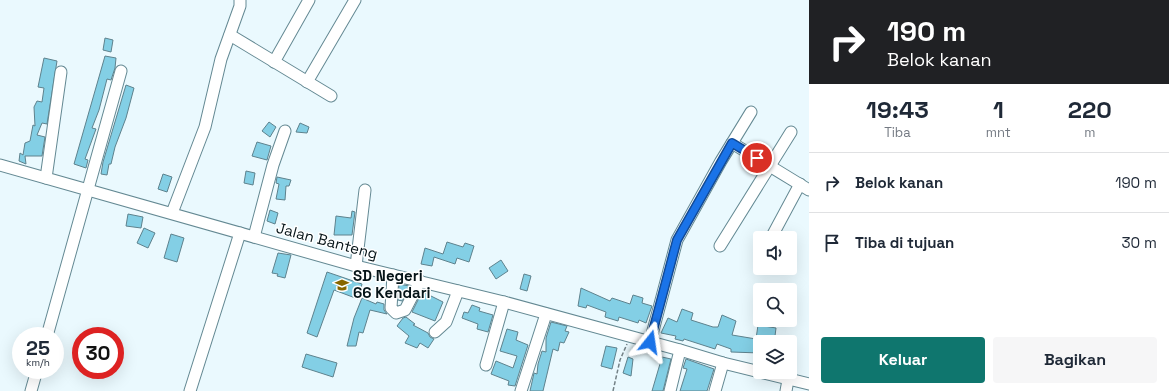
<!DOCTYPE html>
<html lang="id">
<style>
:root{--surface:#fff;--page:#f6f6f7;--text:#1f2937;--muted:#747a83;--line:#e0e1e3;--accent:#0f766e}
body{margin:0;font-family:"Space Grotesk",sans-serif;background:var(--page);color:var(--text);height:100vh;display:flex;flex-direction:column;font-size:15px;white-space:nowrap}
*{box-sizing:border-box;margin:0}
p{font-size:13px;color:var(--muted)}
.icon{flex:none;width:22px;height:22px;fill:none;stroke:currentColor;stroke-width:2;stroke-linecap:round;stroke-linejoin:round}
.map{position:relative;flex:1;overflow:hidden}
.drawer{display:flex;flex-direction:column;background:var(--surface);width:360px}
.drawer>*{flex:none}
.hud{background:#202124;color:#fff;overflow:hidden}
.controls{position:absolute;left:753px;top:231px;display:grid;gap:8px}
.controls a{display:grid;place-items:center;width:44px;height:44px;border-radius:4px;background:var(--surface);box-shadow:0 4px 16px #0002;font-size:20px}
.speed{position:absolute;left:12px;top:327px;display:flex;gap:8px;font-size:20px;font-weight:700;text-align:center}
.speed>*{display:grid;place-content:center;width:52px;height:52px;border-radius:50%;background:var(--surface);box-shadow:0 4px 16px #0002;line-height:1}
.speed small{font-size:10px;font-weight:400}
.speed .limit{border:6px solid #d22;background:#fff;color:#111}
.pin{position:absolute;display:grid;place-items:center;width:34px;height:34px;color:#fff;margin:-17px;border:2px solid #fff;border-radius:50%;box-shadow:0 1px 4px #0007}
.me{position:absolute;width:44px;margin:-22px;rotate:15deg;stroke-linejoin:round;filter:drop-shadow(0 0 3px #0008)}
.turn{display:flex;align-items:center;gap:14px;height:84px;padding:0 12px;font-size:18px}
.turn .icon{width:52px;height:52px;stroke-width:2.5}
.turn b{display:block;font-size:28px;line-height:34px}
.eta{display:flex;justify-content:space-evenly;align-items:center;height:68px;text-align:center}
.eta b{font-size:24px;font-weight:800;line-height:28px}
.primary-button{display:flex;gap:8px;margin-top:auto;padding:8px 12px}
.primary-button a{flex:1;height:46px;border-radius:4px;background:var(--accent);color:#fff;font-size:16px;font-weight:800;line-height:46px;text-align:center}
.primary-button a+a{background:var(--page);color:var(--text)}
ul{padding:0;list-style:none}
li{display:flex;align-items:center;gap:12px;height:60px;padding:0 12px;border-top:1px solid var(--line)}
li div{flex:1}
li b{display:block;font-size:15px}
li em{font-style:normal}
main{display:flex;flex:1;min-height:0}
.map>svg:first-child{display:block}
.building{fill:#83cfe5;stroke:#5e828d}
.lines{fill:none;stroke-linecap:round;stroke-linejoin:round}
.minor-casing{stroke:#648993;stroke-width:13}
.path{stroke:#738186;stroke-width:1.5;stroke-dasharray:4 2;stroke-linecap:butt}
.minor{stroke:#fff;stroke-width:11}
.route-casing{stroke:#114b97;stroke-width:10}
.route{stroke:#1a73e8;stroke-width:7}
.labels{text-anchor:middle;stroke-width:3;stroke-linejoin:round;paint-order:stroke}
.street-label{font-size:15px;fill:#061418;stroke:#fff}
.poi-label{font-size:15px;font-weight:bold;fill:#061418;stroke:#fff;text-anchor:start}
</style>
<main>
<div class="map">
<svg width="809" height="391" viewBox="0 0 809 391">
<rect width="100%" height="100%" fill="#eaf9fe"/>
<!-- building -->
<g class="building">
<path d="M105,38L113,40L111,52L103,50Z"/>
<path d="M105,56L116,58L115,68L111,80L107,79L99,110L92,128L96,129L85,159L88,160L86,168L74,164Z"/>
<path d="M44,58L57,61L47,124L42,123L37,135L45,137L42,156H25L26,164L19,161L20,153L23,155L25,143L30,141L33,125L35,126L34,107L37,101L42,102L44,88L38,87Z"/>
<path d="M126,85L134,88L126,118L115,147L111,164H109L107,175L101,174L103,162Z"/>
<path d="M269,122L276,127L270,137L262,131Z"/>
<path d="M300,123L309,127L307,133L296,132Z"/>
<path d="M257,142L271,146L267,160L252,156Z"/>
<path d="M246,171L255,173L253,185L244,183Z"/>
<path d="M163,174L172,177L167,192L158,189Z"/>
<path d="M277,177L291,180L289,186H286L285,200L276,199L279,184L276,183Z"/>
<path d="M270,210L278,213L275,224L267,221Z"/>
<path d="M352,211L355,212L352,235H334L336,216L351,218Z"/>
<path d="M128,214L143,217L141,228L126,226Z"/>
<path d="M144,228L155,233L148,248L137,243Z"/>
<path d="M171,234L184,238L177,262L164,258Z"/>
<path d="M447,242L463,247L465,243L474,246L469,262L457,258L455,264L434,257L432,266L421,264L425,248L443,254Z"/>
<path d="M278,253L291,255L285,278L277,276L278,274L272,273Z"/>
<path d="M501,260L508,271L496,279L489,268Z"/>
<path d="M327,272L362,284L358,299L334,290L317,337L307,333Z"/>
<path d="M524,274L531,276L527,291L520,289Z"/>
<path d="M399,284L409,286L402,301L398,300Z"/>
<path d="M581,288L610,301L612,298L630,304L633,295L643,298L642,303L652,306L646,323L639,320L638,323L619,317L618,321L605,317L606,312L587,305L586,308L578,306Z"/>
<path d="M423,290H427L425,293L443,302L435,321L412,312Z"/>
<path d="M362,298L376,304L377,302L384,304V310L387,314L370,310L363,333L359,332L356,346H347L354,318Z"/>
<path d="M472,305L480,308L479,311L493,315L488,332L477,329L478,324L462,318L464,312L468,313Z"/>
<path d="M682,309L693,313L691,320L713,327H718L722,315L736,321L732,335L756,339L758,325L776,328L775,336H770L769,342H760V353L731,352V349L717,344L715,349L684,339L683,341L675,339L676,336L661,333L668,318L677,322Z"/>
<path d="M406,317L415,324L413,325L428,333L430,337L434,339L428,348L420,343L417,348L405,343L409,336L397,326L403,318Z"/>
<path d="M551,322L567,326L565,331L569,332L564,343L560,342L558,351L553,349L543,391H530L534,373L537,374L538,364L542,351L546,352V338Z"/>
<path d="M507,329L518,332L516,340L528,345L515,386L508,385L509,381L491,374L496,361L513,368L517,356L500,351Z"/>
<path d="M606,346L617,348L612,369L601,366Z"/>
<path d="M306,354L337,363L333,377L302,367Z"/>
<path d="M628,357L633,359L631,376L623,373Z"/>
<path d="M662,357L671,359L663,391H652Z"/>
<path d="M686,359L714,369L707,391H680L687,369L683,368Z"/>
</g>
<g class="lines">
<defs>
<g id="minor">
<path d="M230,35L331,96"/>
<path d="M274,62L309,0"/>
<path d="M307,82L355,0"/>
<path d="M732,143L809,190"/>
<path d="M0,165L356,266L504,302L680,350L723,363L809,384"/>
<path d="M46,178L61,72"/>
<path d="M172,213L205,127L221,59L240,6V0"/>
<path d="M254,237L273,165L285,131"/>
<path d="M771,238L800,184"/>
<path d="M720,246L791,132"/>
<path d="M356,266L365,190"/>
<path d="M393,275L391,308L396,313L405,310L420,281"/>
<path d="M435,332L446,322L458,291"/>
<path d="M47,336L121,71"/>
<path d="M650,342L677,240L721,161L751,112"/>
<path d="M486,365L504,302"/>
<path d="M31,391L37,370"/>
<path d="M190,391L240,233"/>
<path d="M521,391L546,314"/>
<path d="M670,391L680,350"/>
<path d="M715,391L723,363"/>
<path d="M786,391L788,380"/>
</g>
</defs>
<!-- minor casing -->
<use href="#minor" class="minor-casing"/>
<!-- path -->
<path class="path" d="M613,391L620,360L627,344"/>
<!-- minor -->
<use href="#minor" class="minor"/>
</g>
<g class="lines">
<defs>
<path id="route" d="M650,342L677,240L732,143L757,158"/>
</defs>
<!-- route casing -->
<use href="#route" class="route-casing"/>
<!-- route -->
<use href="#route" class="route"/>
</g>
<!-- icons -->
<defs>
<symbol id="school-bare" viewBox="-9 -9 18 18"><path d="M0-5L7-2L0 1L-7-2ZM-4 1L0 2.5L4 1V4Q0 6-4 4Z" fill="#866600" stroke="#fff" stroke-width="2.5" paint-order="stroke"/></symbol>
</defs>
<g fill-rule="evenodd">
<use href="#school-bare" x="332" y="275" width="20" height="20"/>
</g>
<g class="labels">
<!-- street labels -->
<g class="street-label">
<text transform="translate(327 241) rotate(15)" y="5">Jalan Banteng</text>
</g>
<!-- poi labels -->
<g class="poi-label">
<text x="353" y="281">SD Negeri<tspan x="353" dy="17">66 Kendari</tspan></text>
</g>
</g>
</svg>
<div class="controls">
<a><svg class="icon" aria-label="sound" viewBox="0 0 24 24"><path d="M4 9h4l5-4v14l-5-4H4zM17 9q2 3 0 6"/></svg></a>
<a><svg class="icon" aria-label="search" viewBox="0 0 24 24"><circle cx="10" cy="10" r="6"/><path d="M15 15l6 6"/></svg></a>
<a><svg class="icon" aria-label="layers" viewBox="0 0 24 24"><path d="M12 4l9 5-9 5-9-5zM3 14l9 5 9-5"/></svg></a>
</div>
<div class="speed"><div>25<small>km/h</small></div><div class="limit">30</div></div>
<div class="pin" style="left:757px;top:158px;background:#d93025"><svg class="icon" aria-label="arrive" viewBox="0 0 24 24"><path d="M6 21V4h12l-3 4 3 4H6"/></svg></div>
<svg class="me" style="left:650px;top:342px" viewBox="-20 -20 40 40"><path d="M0-17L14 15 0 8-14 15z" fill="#1a73e8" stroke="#fff" stroke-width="4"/></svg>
</div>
<section class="drawer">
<div class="hud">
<div class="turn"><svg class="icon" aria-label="right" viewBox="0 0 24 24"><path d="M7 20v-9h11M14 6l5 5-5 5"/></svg><div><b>190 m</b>Belok kanan</div></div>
</div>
<div class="eta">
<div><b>19:43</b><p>Tiba</p></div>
<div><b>1</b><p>mnt</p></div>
<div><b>220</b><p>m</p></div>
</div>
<ul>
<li><svg class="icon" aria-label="right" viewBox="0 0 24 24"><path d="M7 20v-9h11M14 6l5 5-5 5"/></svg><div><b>Belok kanan</b></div><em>190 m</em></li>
<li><svg class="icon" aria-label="arrive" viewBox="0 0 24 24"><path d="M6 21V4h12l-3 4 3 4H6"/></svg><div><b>Tiba di tujuan</b></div><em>30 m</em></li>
</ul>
<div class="primary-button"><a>Keluar</a><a>Bagikan</a></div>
</section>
</main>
